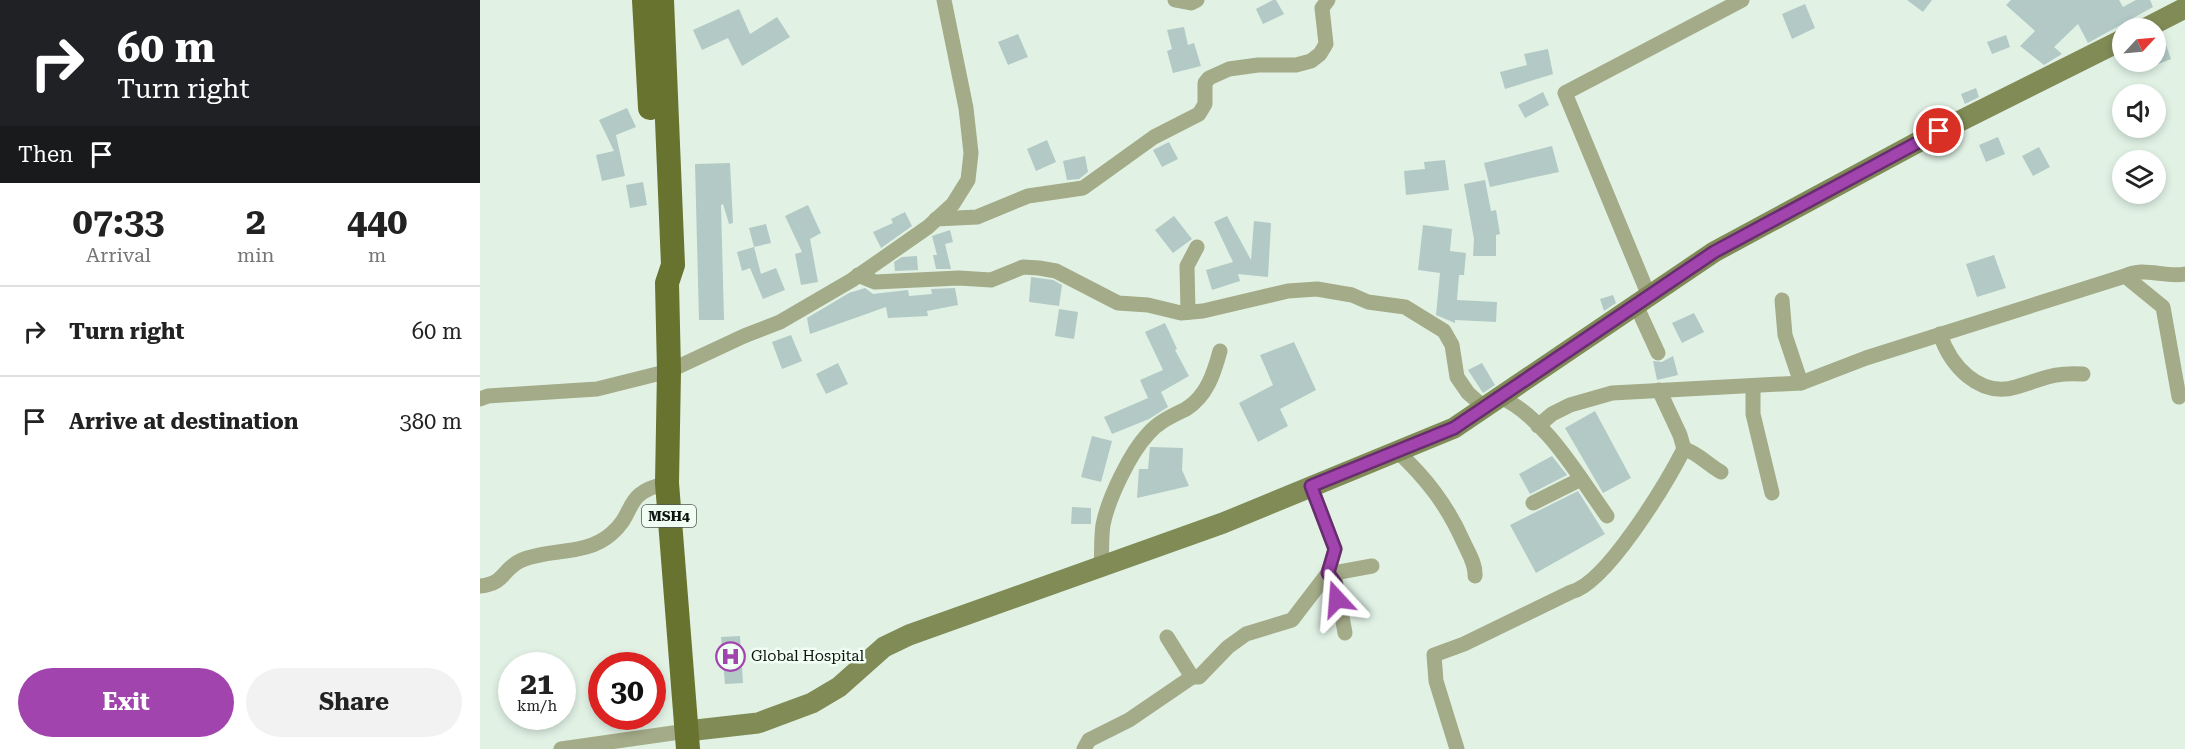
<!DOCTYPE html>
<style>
:root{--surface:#fff;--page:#f2f2f2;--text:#222;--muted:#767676;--line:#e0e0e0;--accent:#a144ad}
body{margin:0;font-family:"Roboto Serif",serif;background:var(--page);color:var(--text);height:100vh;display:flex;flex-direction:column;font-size:22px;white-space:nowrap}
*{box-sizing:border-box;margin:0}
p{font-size:20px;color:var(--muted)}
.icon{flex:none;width:33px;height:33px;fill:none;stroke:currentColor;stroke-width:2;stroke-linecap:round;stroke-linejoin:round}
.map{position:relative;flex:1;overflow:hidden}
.sheet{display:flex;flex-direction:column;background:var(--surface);width:480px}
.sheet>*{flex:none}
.top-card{background:#202124;color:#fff;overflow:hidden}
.needle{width:39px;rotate:64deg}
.controls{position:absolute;left:1632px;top:18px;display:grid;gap:12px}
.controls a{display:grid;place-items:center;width:54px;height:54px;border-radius:50%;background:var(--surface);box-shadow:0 3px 9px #0003;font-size:30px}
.speed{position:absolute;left:18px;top:652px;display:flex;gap:12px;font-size:30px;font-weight:700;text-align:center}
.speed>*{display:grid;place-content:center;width:78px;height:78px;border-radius:50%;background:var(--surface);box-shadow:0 3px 9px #0003;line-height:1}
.speed small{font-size:15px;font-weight:400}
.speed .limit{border:9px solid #d22;background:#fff;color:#111}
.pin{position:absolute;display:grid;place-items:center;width:51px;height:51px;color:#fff;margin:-26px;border:3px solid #fff;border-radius:50%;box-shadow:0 2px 6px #0007}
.me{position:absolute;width:66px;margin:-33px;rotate:341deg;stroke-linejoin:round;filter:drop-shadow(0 0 4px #0008)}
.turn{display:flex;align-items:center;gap:21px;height:126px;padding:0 18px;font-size:27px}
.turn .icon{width:78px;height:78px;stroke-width:2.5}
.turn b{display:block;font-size:42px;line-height:51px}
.then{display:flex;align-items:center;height:57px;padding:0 18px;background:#0003;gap:12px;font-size:22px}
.eta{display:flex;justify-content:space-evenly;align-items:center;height:102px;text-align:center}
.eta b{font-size:36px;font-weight:700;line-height:42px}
.cta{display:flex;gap:12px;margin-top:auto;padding:12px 18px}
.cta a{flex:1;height:69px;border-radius:36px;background:var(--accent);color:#fff;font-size:24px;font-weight:700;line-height:69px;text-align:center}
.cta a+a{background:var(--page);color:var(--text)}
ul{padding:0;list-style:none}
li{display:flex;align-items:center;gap:18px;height:90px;padding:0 18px;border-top:2px solid var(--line)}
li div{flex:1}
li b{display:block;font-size:22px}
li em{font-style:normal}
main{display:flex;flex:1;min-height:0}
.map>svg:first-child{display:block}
.building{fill:#b2c9c5}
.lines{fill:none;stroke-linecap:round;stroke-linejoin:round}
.street{stroke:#a4ab88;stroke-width:15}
.secondary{stroke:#818b56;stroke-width:21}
.primary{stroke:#68732f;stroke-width:24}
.route-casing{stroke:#692c70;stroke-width:15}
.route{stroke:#a144ad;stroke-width:10}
.labels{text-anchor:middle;stroke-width:5;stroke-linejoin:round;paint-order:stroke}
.shield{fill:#f1fef4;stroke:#515a53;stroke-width:1.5}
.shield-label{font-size:14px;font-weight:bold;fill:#0d130e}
.poi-label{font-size:15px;fill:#0d130e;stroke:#f1fef4;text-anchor:start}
</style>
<main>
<section class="sheet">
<div class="top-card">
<div class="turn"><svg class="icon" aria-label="right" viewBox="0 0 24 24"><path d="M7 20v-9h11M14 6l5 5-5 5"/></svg><div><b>60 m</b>Turn right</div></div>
<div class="then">Then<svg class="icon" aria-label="arrive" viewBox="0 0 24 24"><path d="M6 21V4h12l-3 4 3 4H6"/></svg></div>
</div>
<div class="eta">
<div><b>07:33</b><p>Arrival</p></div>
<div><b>2</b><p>min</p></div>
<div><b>440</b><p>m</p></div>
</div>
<ul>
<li><svg class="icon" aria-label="right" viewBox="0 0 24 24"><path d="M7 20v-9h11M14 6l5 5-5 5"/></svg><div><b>Turn right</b></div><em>60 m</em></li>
<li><svg class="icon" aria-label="arrive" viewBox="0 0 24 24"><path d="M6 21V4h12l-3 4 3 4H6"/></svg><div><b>Arrive at destination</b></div><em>380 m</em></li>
</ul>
<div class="cta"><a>Exit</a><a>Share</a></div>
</section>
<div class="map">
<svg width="1705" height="749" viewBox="0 0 1705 749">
<rect width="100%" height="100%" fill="#e1f2e5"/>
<!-- building -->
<g class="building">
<path d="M793,0H796L804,14L783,24L776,9Z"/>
<path d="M1427,0H1452L1443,12Z"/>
<path d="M1531,0H1639L1643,7L1656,0H1670L1673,7L1608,43L1598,24L1574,47L1582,54L1564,65L1540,46L1555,31L1526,5Z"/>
<path d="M1325,4L1335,28L1312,39L1302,14Z"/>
<path d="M259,9L270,34L297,17L310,37L262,66L248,38L222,50L213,30Z"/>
<path d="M704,27L708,45L714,43L721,66L693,73L687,51L692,49L687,30Z"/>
<path d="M538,34L548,57L528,65L518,42Z"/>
<path d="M1682,34L1691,59L1676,65V37Z"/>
<path d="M1526,35L1530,47L1512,54L1507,42Z"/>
<path d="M1068,49L1073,74L1025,89L1020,72L1047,65L1044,54Z"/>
<path d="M1496,88L1499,97L1485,104L1481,94Z"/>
<path d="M1063,92L1069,105L1045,118L1038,105Z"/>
<path d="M147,108L156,127L136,135L145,176L122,181L116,155L134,151L119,120Z"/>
<path d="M1518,137L1525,154L1506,162L1499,145Z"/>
<path d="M567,140L576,162L556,171L547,149Z"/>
<path d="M689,142L698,159L682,167L673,150Z"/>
<path d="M1072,146L1079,172L1010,187L1004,163Z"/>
<path d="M1559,147L1570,167L1553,176L1542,156Z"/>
<path d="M605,156L608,172L599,179L587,180L583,161Z"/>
<path d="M965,160L969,190L926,195L924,171L945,169L944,162Z"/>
<path d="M250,163L253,223L249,224L243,204L241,205L244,320H219L215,164Z"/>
<path d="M1005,180L1011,211L1016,210L1020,234L1016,235V256H993L994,239L984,184Z"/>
<path d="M163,182L167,205L150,208L146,185Z"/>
<path d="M328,205L341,233L330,239L338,282L321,285L315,254L322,252L305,216Z"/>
<path d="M425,212L432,226L401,248L393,232L413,223L411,219Z"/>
<path d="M694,216L712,239L693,253L675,230Z"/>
<path d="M747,216L771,260L774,221L791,223L788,277L758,274L760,281L732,290L726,270L753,262L734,222Z"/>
<path d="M286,224L291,243L274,247L269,228Z"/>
<path d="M943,225L972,229L970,251L986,253L984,275H979L977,300L1017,302L1016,322L975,320V323L956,315L960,273L938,270Z"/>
<path d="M470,230L473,242L465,244L471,269H456L453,255H457L452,236Z"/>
<path d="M274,247L281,274L296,268L305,290L283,299L270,268L262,271L257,252Z"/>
<path d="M1514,255L1526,288L1497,297L1486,264Z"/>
<path d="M437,256L438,270L415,271L414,262L422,257Z"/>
<path d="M551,277L573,280L582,285L579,306L549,302Z"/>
<path d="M385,288L393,294L428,290L429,296L452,294L451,289L475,288L478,305L447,311L448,316L408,318L406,307L330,334L327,318L369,293Z"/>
<path d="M1133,295L1136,303L1124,311L1120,299Z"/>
<path d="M579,309L598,312L594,339L575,336Z"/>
<path d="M1214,313L1224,332L1202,343L1192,323Z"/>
<path d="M685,323L697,349L695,350L709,376L681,392L688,407L669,419L632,434L624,417L668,398L660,380L683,370L665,332Z"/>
<path d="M311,335L322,361L302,369L292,342Z"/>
<path d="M814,342L836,390L800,409L808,426L778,442L759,403L793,385L780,355Z"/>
<path d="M1193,356L1198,375L1177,380L1173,361L1182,362Z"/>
<path d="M358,363L368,384L346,394L336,374Z"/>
<path d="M1002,363L1015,385L1003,393L988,370Z"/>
<path d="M1115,411L1151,478L1123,493L1085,428Z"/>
<path d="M612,436L632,441L621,482L601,477Z"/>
<path d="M670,447L703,448L702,470L709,486L657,498L659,469H668Z"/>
<path d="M1072,456L1087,475L1050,494L1039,474Z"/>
<path d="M1098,491L1125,534L1056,573L1030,525Z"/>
<path d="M592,507L611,508V524H591Z"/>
<path d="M260,636L263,683L245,684L241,637Z"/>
</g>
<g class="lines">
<!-- street -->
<g class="street">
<path d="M695,0L711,3L717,0"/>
<path d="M456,219L497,217L548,196L603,188L674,137L719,114L725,104V83L729,78L749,69L778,65H816L831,61L840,54L846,44L842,8L848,0"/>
<path d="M378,275L395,282L479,278L511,280L543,267L559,268L576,271L638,303L668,305L701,313L723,311L808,291L837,289L872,295L888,302L925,307L964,331L972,345L977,377L988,393L1005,408"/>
<path d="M1645,276C1663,266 1685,278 1705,274"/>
<path d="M1169,296L1085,93L1262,0"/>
<path d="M1302,300L1305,335L1321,383"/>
<path d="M1156,305L1178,353"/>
<path d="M708,312L707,266L717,247"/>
<path d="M1460,334C1470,365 1499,398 1536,387C1564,379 1572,372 1603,374"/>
<path d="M1273,387V414L1292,493"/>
<path d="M1020,397C1065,417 1099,477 1127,516"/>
<path d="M0,399L8,396L117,389L189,371L264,336L300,322L372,280L448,227L473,204L488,180L491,153L486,108L464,0"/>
<path d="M1058,426L1072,414L1090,405L1132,393L1321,383L1386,358L1645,276L1683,307L1699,397"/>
<path d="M1204,449C1217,452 1228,465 1241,472"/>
<path d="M917,451C946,478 967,505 983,541C988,552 996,564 995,576"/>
<path d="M1053,503L1101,479"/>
<path d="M621,566C622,553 621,538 623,525C628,499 650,453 668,434C678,422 692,416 706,409C727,396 734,373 740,351"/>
<path d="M849,569L854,573L892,566"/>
<path d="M848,573L856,583L865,633"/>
<path d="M0,586C27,583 21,569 42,560C70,548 106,556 131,534C158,511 141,494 187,483"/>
<path d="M687,637L712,677H719L748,647L766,634L812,620L848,573L855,549L831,486"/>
<path d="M81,749L207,731"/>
<path d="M604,749L609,740L649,720L712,677"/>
<path d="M977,749L956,681L954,655L984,644L1091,592C1126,584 1186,484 1204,449L1200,435L1179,390"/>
</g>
<!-- secondary -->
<g class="secondary">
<path d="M1666,28L1705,8"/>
<path d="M207,731L278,723L332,703L359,687L404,647L429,635L743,523L974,428L1234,252L1440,141L1642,40"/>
</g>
<!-- primary -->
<g class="primary">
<path d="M164,0L170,108"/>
<path d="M182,0L193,265L187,283L189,371L187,483L208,749"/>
</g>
</g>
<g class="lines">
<defs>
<path id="route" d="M857,599L855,583L848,573L855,549L831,486L974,428L1234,252L1459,131"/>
</defs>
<!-- route casing -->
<use href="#route" class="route-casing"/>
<!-- route -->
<use href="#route" class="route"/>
</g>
<!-- icons -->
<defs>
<symbol id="hospital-ring" viewBox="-11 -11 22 22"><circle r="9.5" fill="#f1fef4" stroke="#a144ad" stroke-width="1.5"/><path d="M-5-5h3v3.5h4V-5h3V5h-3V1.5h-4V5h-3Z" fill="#a144ad"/></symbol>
</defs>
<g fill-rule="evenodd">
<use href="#hospital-ring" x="234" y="640" width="33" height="33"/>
</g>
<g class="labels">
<!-- shield labels -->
<rect class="shield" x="162" y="505" width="54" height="22" rx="4.5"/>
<g class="shield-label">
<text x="189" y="521">MSH4</text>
</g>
<!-- poi labels -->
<g class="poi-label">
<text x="271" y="661">Global Hospital</text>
</g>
</g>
</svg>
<div class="controls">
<a><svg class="needle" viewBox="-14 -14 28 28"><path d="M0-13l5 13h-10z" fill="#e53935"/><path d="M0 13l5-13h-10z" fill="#767676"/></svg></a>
<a><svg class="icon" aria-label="sound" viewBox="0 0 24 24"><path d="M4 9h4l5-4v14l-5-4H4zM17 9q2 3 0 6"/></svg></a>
<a><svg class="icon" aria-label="layers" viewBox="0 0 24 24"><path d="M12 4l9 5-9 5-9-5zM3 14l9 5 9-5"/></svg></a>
</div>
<div class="speed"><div>21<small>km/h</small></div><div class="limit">30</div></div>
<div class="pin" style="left:1459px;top:131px;background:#d93025"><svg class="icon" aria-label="arrive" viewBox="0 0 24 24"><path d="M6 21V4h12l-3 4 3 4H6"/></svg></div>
<svg class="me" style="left:857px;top:599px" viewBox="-20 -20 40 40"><path d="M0-17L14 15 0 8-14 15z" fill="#a144ad" stroke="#fff" stroke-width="4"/></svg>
</div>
</main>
